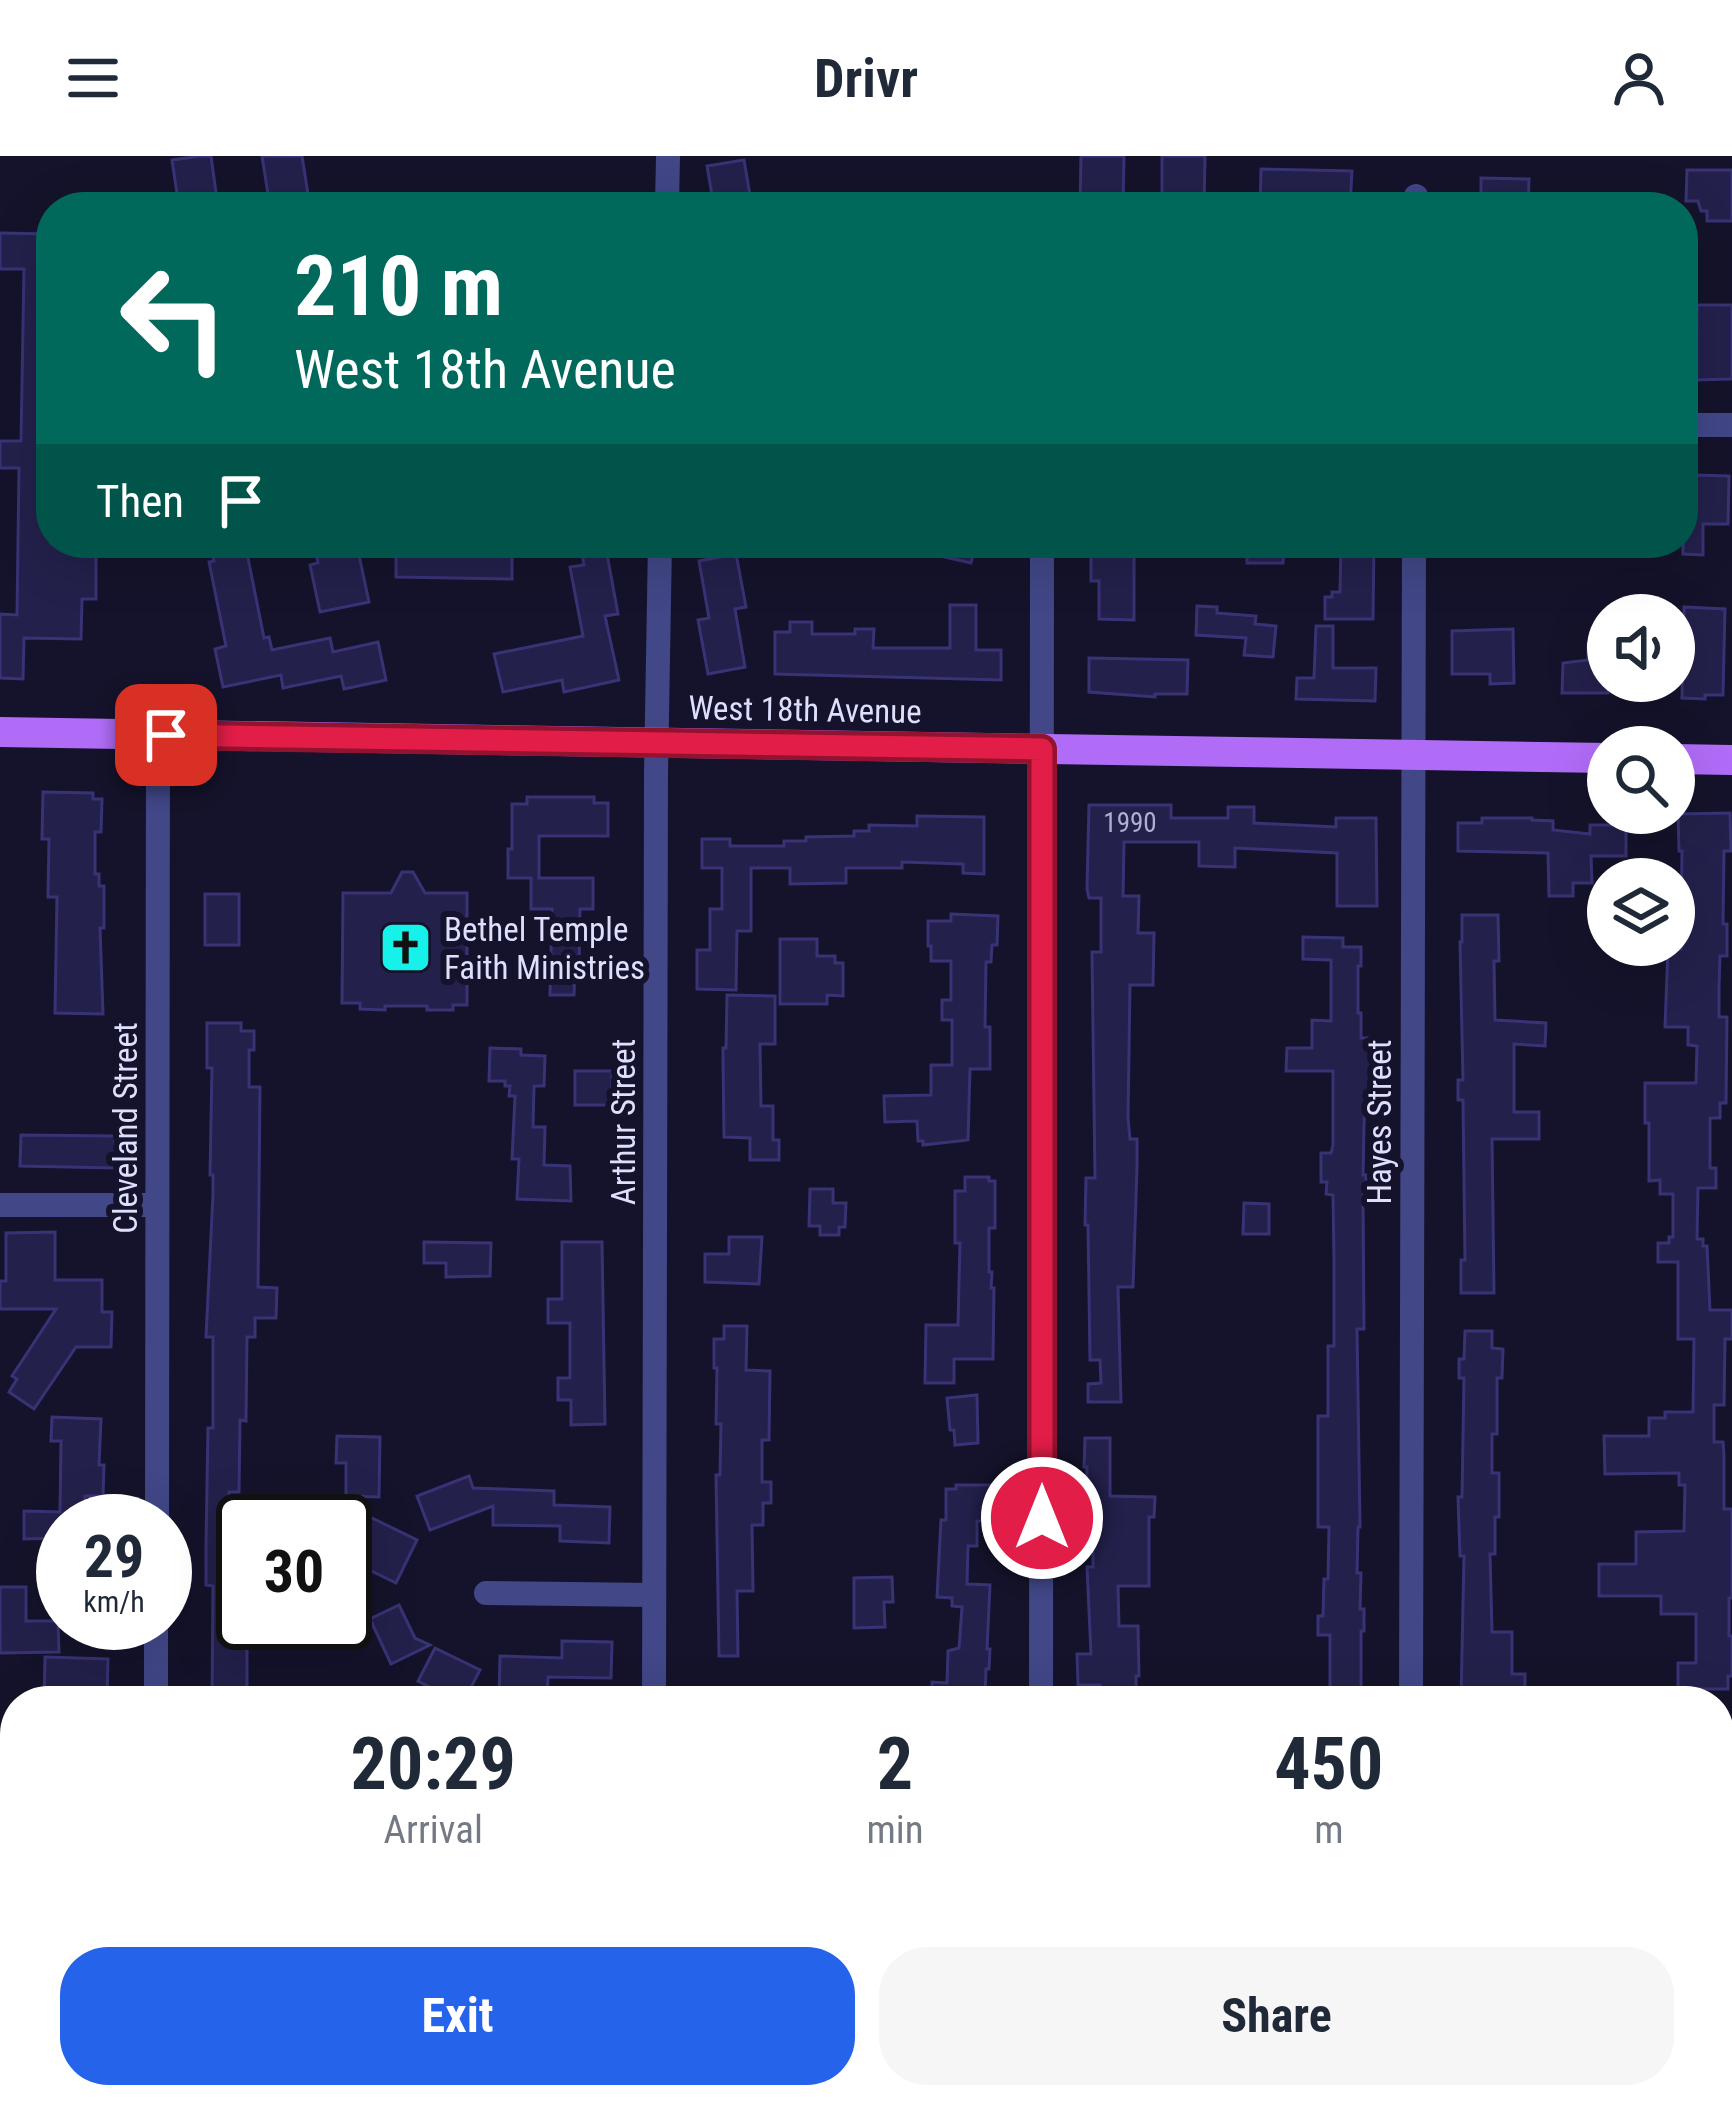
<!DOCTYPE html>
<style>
:root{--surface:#fff;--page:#f6f6f7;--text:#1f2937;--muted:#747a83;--accent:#2563eb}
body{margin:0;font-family:"Roboto Condensed",sans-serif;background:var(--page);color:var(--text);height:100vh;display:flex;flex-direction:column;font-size:45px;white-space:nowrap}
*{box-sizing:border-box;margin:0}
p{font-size:39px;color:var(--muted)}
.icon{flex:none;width:66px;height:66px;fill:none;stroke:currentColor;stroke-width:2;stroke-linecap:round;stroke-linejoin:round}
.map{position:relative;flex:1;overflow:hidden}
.side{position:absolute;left:0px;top:1530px;width:1734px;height:423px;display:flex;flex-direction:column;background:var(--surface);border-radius:48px 48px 0 0;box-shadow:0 12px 48px #0002}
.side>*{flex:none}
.guide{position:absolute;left:36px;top:36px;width:1662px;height:366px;border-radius:48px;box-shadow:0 12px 48px #0002;background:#00695c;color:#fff;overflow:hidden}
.fabs{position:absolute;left:1587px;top:438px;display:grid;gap:24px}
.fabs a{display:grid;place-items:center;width:108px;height:108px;border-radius:50%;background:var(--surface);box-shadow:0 12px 48px #0002;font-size:60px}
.speed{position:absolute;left:36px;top:1338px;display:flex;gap:24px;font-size:60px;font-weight:700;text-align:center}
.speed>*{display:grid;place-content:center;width:156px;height:156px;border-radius:50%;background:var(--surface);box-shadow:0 12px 48px #0002;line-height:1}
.speed small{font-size:30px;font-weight:400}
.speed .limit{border:6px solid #111;border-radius:18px;background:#fff;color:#111}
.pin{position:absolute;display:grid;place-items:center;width:102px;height:102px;color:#fff;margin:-51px;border-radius:24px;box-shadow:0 6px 18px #0006}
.me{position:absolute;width:132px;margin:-66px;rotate:0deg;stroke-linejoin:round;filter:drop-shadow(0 0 9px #0008)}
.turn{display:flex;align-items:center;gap:42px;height:252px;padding:0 60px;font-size:54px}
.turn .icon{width:156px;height:156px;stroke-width:2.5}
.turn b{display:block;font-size:84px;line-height:102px}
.then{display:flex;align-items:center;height:114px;padding:0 60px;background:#0003;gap:24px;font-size:45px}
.eta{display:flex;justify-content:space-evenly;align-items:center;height:204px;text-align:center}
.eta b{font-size:72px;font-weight:700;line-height:84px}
.button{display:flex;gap:24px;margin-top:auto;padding:24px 60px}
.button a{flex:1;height:138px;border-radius:48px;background:var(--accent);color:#fff;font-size:48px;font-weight:700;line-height:138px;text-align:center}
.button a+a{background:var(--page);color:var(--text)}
header{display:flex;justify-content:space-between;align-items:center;height:156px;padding:0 60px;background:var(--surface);font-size:54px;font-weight:700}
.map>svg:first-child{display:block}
.building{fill:#23204b;stroke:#383375;stroke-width:3}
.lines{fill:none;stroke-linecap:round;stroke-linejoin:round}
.minor{stroke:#414787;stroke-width:24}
.major{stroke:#b06cf7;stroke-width:30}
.route-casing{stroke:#92132f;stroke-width:30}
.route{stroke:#e11d48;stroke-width:21}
.labels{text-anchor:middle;stroke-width:12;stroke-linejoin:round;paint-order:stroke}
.number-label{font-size:27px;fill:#afafd0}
.street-label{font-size:33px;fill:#dedffd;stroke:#14132b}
.poi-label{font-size:33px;fill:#dedffd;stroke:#14132b;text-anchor:start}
</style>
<header><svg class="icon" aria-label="menu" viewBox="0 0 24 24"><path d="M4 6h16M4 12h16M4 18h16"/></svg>Drivr<svg class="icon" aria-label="person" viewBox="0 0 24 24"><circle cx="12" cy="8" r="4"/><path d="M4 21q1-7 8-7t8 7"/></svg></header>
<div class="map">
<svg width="1732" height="1952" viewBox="0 0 1732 1952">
<rect width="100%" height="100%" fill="#14132b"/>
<!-- building -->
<g class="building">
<path d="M200,0H211L218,51H179L172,4Z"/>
<path d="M262,0H302L310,51H270Z"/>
<path d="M1081,0H1124L1123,51H1080Z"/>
<path d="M1162,0H1205L1204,51H1162Z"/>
<path d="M744,4L752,51H714L707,10Z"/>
<path d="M1261,13L1352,15L1350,51H1260Z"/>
<path d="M1687,14H1732V65H1707V55H1701L1698,45H1686Z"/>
<path d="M1481,22L1529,23L1528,51H1481Z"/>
<path d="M0,77L51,78V387L96,390V443H82L81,483L24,482L23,523L0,522V458L17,459L19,312H0V285H21L24,113H0Z"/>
<path d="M1697,149H1732V223L1696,224Z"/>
<path d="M1693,319L1729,320L1728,368H1703V399L1683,398V361H1692Z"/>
<path d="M210,387H245L264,482L269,481L272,494L330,482L333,496L378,486L386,524L344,533L341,520L283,532L281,519L223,531L215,493L226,490L209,406L214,405Z"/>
<path d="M314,387H352L355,400L359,399L369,446L320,456L310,409L318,407Z"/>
<path d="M580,387H605L618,458L605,460L619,524L564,536L562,524L503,536L494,498L583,480L570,411L584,409Z"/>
<path d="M919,387H976L971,407L918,395Z"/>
<path d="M1247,387H1284L1283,407H1247Z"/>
<path d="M1341,387H1374L1373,463H1325V441H1332V436H1340Z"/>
<path d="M396,389L512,392V423L396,421Z"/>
<path d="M1091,389H1134V464L1099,463V425H1091Z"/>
<path d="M736,398L746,451L735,453L745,511L708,518L698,464L709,462L699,405Z"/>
<path d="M950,449H976V494H1001V524L775,518V476H790V466H812V478H855V473H874L873,492H950Z"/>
<path d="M1197,450L1217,451V457L1256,460L1255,468L1276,470L1273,501L1244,499L1246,482L1196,479Z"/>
<path d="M1684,451L1725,453L1723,539H1705V543L1682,542Z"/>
<path d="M1316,470H1333V512H1376L1375,545L1296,543L1297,522H1314Z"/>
<path d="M1513,473L1514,527L1490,528V518H1452V475Z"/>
<path d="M1588,488H1608V537H1562L1563,507L1588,504Z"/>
<path d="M1089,502L1188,504L1187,538H1155V541L1089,536Z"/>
<path d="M43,636L93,637V643H102L101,676H95V718H99V730H104V772H100L103,858L55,857L57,741H48L49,683H42Z"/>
<path d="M527,641H594V647H608V680H539V722H593V753H580L579,814H575L574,839H550L552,753H531V722H508V693H512V648H527Z"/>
<path d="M1089,649H1171V662H1228V651H1254V667L1336,671V662H1376L1377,750H1337V697L1235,692V711L1199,710V686H1124L1123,740H1139L1138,777H1154L1153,829H1130L1128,962L1130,983H1137V1011L1133,1131H1118L1121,1246H1088V1228L1101,1227L1100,1204H1090L1088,1069H1085L1086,1022H1095L1092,796H1101V742H1089L1087,733Z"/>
<path d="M1730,657L1731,695H1724L1723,768H1727V800H1720L1719,831V861H1727L1726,947H1720V962H1710V1012H1716V1032H1698L1697,1083H1703V1090H1707L1710,1154H1732V1183H1725L1724,1249H1714V1286H1723L1724,1299V1353H1732V1442H1729V1480H1732V1520H1728V1533H1678V1507H1696V1458H1661V1440H1599V1408H1636V1376L1684,1375L1685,1329H1679V1317L1605,1318L1604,1280H1649V1262H1665V1256H1693L1694,1183H1678V1106H1658V1087H1669V1081H1673V1038H1660V1024L1649,1025V967H1645V927H1696L1697,890L1688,889V871H1665L1668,792L1681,793L1682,695H1679L1678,658Z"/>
<path d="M917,660L984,661V718L963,717V708L902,706V712H846V727L790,728V712H751V775H737L736,834L697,833V794H710V753H722V712H702V683H730V690H784V685H806V681L854,680V675H869V669L917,670Z"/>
<path d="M1482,662H1532V664L1553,665V674L1590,678V669H1626V700H1591L1592,727H1573V740H1549L1548,697L1458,695V667H1482Z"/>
<path d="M402,716H413L425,737H467V849H453V854H427V850H385V854L360,853V847H342L343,737H391Z"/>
<rect x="205" y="738" width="34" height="51"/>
<path d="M951,758L998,760L997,789H992L991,806H986L985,871H990V913H970L968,984L923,989V985H918L917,965L885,966L884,940L931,939V909H952V864H942V844H951V805H931V790H928V765H951Z"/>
<path d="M1462,759H1498L1499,805H1494L1495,864L1546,867L1545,890L1514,888V956H1539V983H1492L1494,1137H1461V1104H1465L1463,944H1458V924H1463L1460,786H1462Z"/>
<path d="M1303,781L1343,782V791H1361V810H1358V857H1361V882H1371V944H1365L1364,970L1363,1019H1366V1039H1363L1364,1173H1357L1360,1371H1358L1357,1417H1361L1360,1453H1364V1475H1361V1545H1330V1479H1318V1460H1323L1324,1423H1328L1329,1371H1318V1260H1328V1190H1334V1103L1333,1039L1326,1038L1327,1026H1321V997H1331L1333,989V915H1286L1287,892H1312V864L1331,865V804L1303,803Z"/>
<path d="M780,783H817V800H835V807H843V840L827,839V848H780Z"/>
<path d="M727,839L775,840V888H760L761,950H773V984H779V1004H750V982L724,981L723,899V892H726Z"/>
<path d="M207,867H241V875H254V894H249V931H260L258,1131L277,1132L276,1162H255V1181H247L246,1265L240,1264L239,1336H229V1373H243V1467H260V1487H247V1545H212L213,1430L206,1429V1388L208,1272H213V1181H206L213,1039V1019H210L212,912H207Z"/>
<path d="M490,892L521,893V899L545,900L544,930H534L533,971H545L544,1009L570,1010L571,1045L517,1043L519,1003H512L515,940H509L510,930H505V925H489Z"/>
<rect x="575" y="915" width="37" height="34"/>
<path d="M21,979L115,980L114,1012L20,1010Z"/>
<path d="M965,1021H989V1025H995V1072H989V1116H992L991,1132H994L993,1203H954V1227H925L926,1169H958L960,1087H955V1035H965Z"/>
<path d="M810,1033H833V1047H846L845,1071H839V1079H820V1070H809Z"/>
<path d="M1244,1047L1269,1048V1078H1243Z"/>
<path d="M55,1076V1124H102V1156H112L111,1191H76L34,1253L9,1236L17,1223L12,1220L56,1153H0V1125H6V1077Z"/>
<path d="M729,1081H762L759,1128L705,1126V1098H729Z"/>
<path d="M424,1086L491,1087L490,1120L446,1121V1107H424Z"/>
<path d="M562,1086H602L605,1268L571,1269V1244H558V1222H570V1167H548V1143H562Z"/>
<path d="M724,1170H747L746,1214L770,1215L769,1284H762V1326H771V1347H763V1369H752L753,1435H737L738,1500H719L716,1319H720L721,1268H716L717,1212H714V1183H724Z"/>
<path d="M1465,1175H1492V1192L1503,1193L1502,1222H1497V1278H1492V1317H1499V1361H1495V1398H1490L1492,1476H1512V1518H1525V1542L1461,1545L1464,1400H1460L1458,1341H1462L1464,1222H1459V1203H1464Z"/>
<path d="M977,1239L978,1287L955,1289L954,1274H950L947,1242Z"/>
<path d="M52,1261L101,1263L99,1309H104L103,1340H85V1365H63V1382L24,1383V1355L60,1356L61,1285H51Z"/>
<path d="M337,1280L380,1281L379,1341L346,1340V1307H336Z"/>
<path d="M1085,1282H1110V1340L1155,1341L1154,1361H1149V1430H1118L1119,1470H1138L1139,1520H1136V1545H1100V1529H1078L1077,1498H1091L1087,1411H1093V1364H1085L1087,1311H1084Z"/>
<path d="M469,1320L473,1332L554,1335V1349L610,1351L609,1387L560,1385V1370L493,1369V1350L430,1374L417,1340Z"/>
<path d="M956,1329H999L998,1365H977V1390H968L967,1428L990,1429L987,1493H990L989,1513H986L985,1539L952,1538L948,1545H932V1526L947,1527L948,1495L959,1492L962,1451L952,1450V1442L937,1441L941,1364H946V1333H956Z"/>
<path d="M368,1360L417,1384L396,1427L347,1403Z"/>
<path d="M892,1421L893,1446H884L885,1471L854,1472V1422Z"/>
<path d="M0,1431H26V1465H58L59,1496L0,1497Z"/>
<path d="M399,1449L415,1482L430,1489L391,1508L370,1463Z"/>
<path d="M562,1485L612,1486L611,1522L548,1521L547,1545H499L500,1500L562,1502Z"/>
<path d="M435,1492L480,1514L464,1545H432L437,1535L418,1525Z"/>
<path d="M45,1501L108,1503L107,1545H44Z"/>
</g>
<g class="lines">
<!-- minor -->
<g class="minor">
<path d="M667,51L668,0"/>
<path d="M1416,51V40"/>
<path d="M1683,269H1732"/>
<path d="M0,1049H157"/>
<path d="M157,1365L158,579"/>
<path d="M486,1437L654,1439"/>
<path d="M156,1545V1467"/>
<path d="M654,1545L656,616L660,387"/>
<path d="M1041,1545L1042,387"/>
<path d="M1411,1545L1414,387"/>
<path d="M155,1952V1938"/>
<path d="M655,1952V1938"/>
<path d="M1041,1952V1938"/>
<path d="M1411,1952V1938"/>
</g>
<!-- major -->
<g class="major">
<path d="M0,576L1608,602"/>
<path d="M1674,603L1732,604"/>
</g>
</g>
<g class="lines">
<defs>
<path id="route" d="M166,579L1042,593V1362"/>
</defs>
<!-- route casing -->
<use href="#route" class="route-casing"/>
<!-- route -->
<use href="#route" class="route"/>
</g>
<!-- icons -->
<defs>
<symbol id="church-square" viewBox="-11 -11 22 22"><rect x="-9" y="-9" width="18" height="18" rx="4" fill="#16f2ea" stroke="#14132b"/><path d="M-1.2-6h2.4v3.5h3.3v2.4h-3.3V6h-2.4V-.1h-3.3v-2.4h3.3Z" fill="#111"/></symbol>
</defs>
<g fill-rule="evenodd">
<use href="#church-square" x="376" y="762" width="59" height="59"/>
</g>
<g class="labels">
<!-- number labels -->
<g class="number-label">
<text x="1130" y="676">1990</text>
</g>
<!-- street labels -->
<g class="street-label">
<text transform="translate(805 553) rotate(1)" y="12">West 18th Avenue</text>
<text transform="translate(623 966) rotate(-90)" y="12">Arthur Street</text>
<text transform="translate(1379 966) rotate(-90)" y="12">Hayes Street</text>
<text transform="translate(125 972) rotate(-90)" y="12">Cleveland Street</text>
</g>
<!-- poi labels -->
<g class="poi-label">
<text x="444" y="785">Bethel Temple<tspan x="444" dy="38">Faith Ministries</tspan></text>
</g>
</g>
</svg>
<div class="fabs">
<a><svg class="icon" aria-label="sound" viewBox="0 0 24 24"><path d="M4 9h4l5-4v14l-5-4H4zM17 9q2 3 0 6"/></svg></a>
<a><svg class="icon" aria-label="search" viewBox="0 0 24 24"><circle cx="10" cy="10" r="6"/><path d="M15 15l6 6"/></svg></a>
<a><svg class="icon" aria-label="layers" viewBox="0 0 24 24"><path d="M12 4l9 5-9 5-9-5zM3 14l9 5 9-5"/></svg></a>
</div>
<div class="speed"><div>29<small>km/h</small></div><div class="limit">30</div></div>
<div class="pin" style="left:166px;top:579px;background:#d93025"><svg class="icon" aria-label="arrive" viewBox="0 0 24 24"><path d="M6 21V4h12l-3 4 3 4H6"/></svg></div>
<svg class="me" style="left:1042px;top:1362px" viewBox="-20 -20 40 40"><circle r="17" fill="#e11d48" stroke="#fff" stroke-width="3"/><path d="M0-11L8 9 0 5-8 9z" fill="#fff"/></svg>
<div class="guide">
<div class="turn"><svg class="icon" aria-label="left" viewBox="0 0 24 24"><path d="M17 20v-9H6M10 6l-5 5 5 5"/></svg><div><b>210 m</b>West 18th Avenue</div></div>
<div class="then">Then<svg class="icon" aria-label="arrive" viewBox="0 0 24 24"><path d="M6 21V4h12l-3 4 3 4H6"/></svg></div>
</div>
<section class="side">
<div class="eta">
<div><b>20:29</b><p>Arrival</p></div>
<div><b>2</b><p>min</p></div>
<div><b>450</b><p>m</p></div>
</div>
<div class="button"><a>Exit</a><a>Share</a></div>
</section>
</div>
